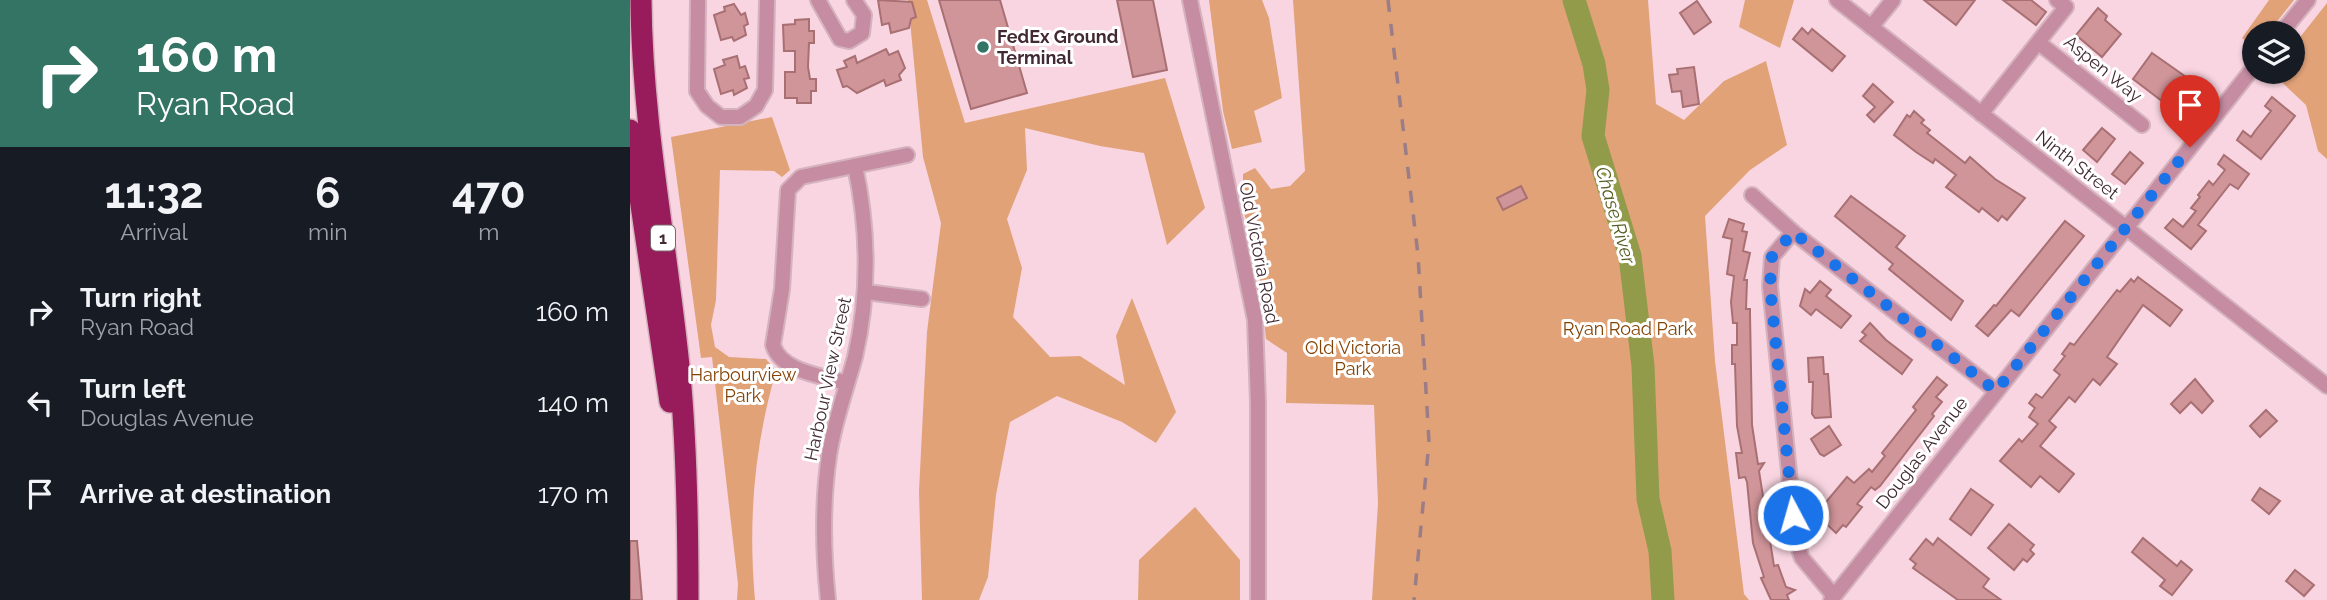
<!DOCTYPE html>
<style>
:root{--surface:#171b24;--page:#242831;--text:#f1f3f6;--muted:#9ea1a6}
body{margin:0;font-family:Raleway,sans-serif;background:var(--page);color:var(--text);height:100vh;display:flex;flex-direction:column;font-size:26px;white-space:nowrap}
*{box-sizing:border-box;margin:0}
p{font-size:23px;color:var(--muted)}
.icon{flex:none;width:38px;height:38px;fill:none;stroke:currentColor;stroke-width:2;stroke-linecap:round;stroke-linejoin:round}
.map{position:relative;flex:1;overflow:hidden}
.sheet{display:flex;flex-direction:column;background:var(--surface);width:630px}
.sheet>*{flex:none}
.banner{background:#337464;color:#fff;overflow:hidden}
.buttons{position:absolute;left:1612px;top:21px;display:grid;gap:14px}
.buttons a{display:grid;place-items:center;width:63px;height:63px;border-radius:50%;background:var(--surface);box-shadow:0 2px 5px #0004;font-size:35px}
.pin{position:absolute;display:grid;place-items:center;width:60px;height:60px;color:#fff;margin:-72px -30px;border-radius:50% 50% 50% 0;rotate:-45deg;box-shadow:0 0 7px #0007}
.pin .icon{rotate:45deg}
.me{position:absolute;width:77px;margin:-38px;rotate:354deg;stroke-linejoin:round;filter:drop-shadow(0 0 5px #0008)}
.turn{display:flex;align-items:center;gap:24px;height:147px;padding:0 21px;font-size:32px}
.turn .icon{width:91px;height:91px;stroke-width:2.5}
.turn b{display:block;font-size:49px;line-height:60px}
.eta{display:flex;justify-content:space-evenly;align-items:center;height:119px;text-align:center}
.eta b{font-size:42px;font-weight:700;line-height:49px}
ul{padding:0;list-style:none}
li{display:flex;align-items:center;gap:21px;height:91px;padding:0 21px}
li div{flex:1}
li b{display:block;font-size:26px}
li em{font-style:normal}
main{display:flex;flex:1;min-height:0}
.map>svg:first-child{display:block}
.green{fill:#e1a278}
.lines{fill:none;stroke-linecap:round;stroke-linejoin:round}
.river{stroke:#919b49;stroke-width:23}
.building{fill:#d09599;stroke:#a87073;stroke-width:2}
.minor-casing{stroke:#d4b3be;stroke-width:18}
.highway-casing{stroke:#d4b3be;stroke-width:24}
.minor{stroke:#c68ca2;stroke-width:14}
.highway{stroke:#981b5b;stroke-width:21}
.rail{stroke:#9a7d87;stroke-width:3.5;stroke-dasharray:12 12;stroke-linecap:butt}
.route{stroke:#1a73e8;stroke-width:12;stroke-dasharray:0 21.6}
.poi-dot{fill:#337464;stroke:#fff;stroke-width:2.5}
.labels{text-anchor:middle;stroke-width:6;stroke-linejoin:round;paint-order:stroke}
.shield{fill:#fff;stroke:#7a6a70;stroke-width:2}
.shield-label{font-size:16px;font-weight:bold;fill:#412a33}
.poi-label{font-size:18px;font-weight:bold;fill:#412a33;stroke:#fff;text-anchor:start}
.street-label{font-size:18px;fill:#412a33;stroke:#fff}
.park-label{font-size:18px;fill:#844305;stroke:#fff}
.water-label{font-size:19px;font-style:italic;fill:#565d21;stroke:#fff}
</style>
<main>
<section class="sheet">
<div class="banner">
<div class="turn"><svg class="icon" aria-label="right" viewBox="0 0 24 24"><path d="M7 20v-9h11M14 6l5 5-5 5"/></svg><div><b>160 m</b>Ryan Road</div></div>
</div>
<div class="eta">
<div><b>11:32</b><p>Arrival</p></div>
<div><b>6</b><p>min</p></div>
<div><b>470</b><p>m</p></div>
</div>
<ul>
<li><svg class="icon" aria-label="right" viewBox="0 0 24 24"><path d="M7 20v-9h11M14 6l5 5-5 5"/></svg><div><b>Turn right</b><p>Ryan Road</p></div><em>160 m</em></li>
<li><svg class="icon" aria-label="left" viewBox="0 0 24 24"><path d="M17 20v-9H6M10 6l-5 5 5 5"/></svg><div><b>Turn left</b><p>Douglas Avenue</p></div><em>140 m</em></li>
<li><svg class="icon" aria-label="arrive" viewBox="0 0 24 24"><path d="M6 21V4h12l-3 4 3 4H6"/></svg><div><b>Arrive at destination</b></div><em>170 m</em></li>
</ul>
</section>
<div class="map">
<svg width="1697" height="600" viewBox="0 0 1697 600">
<rect width="100%" height="100%" fill="#f9d5e1"/>
<!-- green -->
<g class="green">
<path d="M278,0H297L335,123L535,78L575,208L537,245L514,153L470,146L395,128L397,170L377,219L392,268L383,317L420,357L450,356L495,385L486,336L502,298L546,412L526,443L492,422L427,396L380,422L366,495L358,577L349,600H292L289,491L297,332L311,223L293,157Z"/>
<path d="M579,0H632L639,18L652,98L624,111L632,142L602,149L593,111Z"/>
<path d="M663,0H1018L1026,104L1054,120L1094,81L1136,61L1157,145L1120,170L1075,216L1085,361L1114,594L1119,600H742L748,503L744,405L656,403L657,353L636,339L628,262L613,209V174L625,168L641,189L660,186L675,171Z"/>
<path d="M1115,0H1164L1150,48L1109,27Z"/>
<path d="M1639,0H1664L1638,33H1624V48L1612,38Z"/>
<path d="M1697,3V159L1688,151L1676,105L1641,72H1662L1663,46Z"/>
<path d="M142,117L160,170L152,177L144,171L90,170L86,300L81,325L85,347L99,357L136,359L146,371C124,447 118,521 125,600H107L108,584L82,357L71,358L41,137Z"/>
<path d="M565,507L610,560V600H508L509,560Z"/>
</g>
<g class="lines">
<!-- river -->
<path class="river" d="M944,0L964,64L968,90L963,136L1000,256L1013,366L1018,499L1030,551L1033,600"/>
</g>
<!-- building -->
<g class="building">
<path d="M248,0L282,2L286,17L281,19L279,28L261,33L259,23L252,25Z"/>
<path d="M309,0H370L397,93L341,109Z"/>
<path d="M487,0H523L537,70L503,77Z"/>
<path d="M1294,0H1345L1326,25Z"/>
<path d="M1373,0H1401L1416,12L1406,25Z"/>
<path d="M1067,1L1081,22L1064,34L1050,13Z"/>
<path d="M104,4L111,15L115,13L118,24L114,26L116,35L104,41L102,37L91,40L84,15L95,11L94,7Z"/>
<path d="M1468,8L1477,16L1475,20L1491,34L1472,57L1446,35Z"/>
<path d="M179,19V31H184V43H179L178,67L180,79H186V91H181V103H167V98H155V72H165V51H154L153,25L165,24V20Z"/>
<path d="M1172,28L1178,34L1182,29L1215,56L1202,71L1163,39Z"/>
<path d="M256,49L259,55L268,51L275,68L269,75L271,80L256,86L254,80L227,93L217,86L213,87L207,70L217,67L214,61L225,56L227,63Z"/>
<path d="M1522,53L1566,84L1552,101L1556,104L1549,114L1503,79Z"/>
<path d="M107,56L110,68L115,66L119,78L114,79L117,88L104,95L103,90L91,94L84,69L95,65L93,60Z"/>
<path d="M1064,67L1069,104L1053,107L1051,91L1042,92L1039,75L1048,74L1047,69Z"/>
<path d="M1243,84L1263,102L1244,122L1237,115L1245,107L1233,96Z"/>
<path d="M1642,97L1665,116L1631,159L1607,140L1613,131L1621,137L1625,131L1641,111L1635,106Z"/>
<path d="M1284,111L1294,120L1291,123L1300,130L1297,133L1335,163L1340,157L1365,179L1395,198L1377,220L1372,216L1368,221L1352,208L1349,212L1316,187L1326,175L1305,159L1303,163L1286,152L1264,135L1277,115L1280,117Z"/>
<path d="M1472,128L1485,139L1467,162L1453,150Z"/>
<path d="M1500,152L1513,163L1495,184L1482,174Z"/>
<path d="M1594,155L1619,174L1608,189L1600,184L1568,225L1576,231L1561,249L1535,228L1543,219L1553,227L1566,211L1561,208L1570,197L1568,195L1579,181L1583,185L1595,170L1588,164Z"/>
<path d="M891,186L897,198L873,210L867,198Z"/>
<path d="M1221,196L1275,236L1266,247L1333,301L1321,320L1259,269L1263,264L1205,216Z"/>
<path d="M1099,219L1114,224L1112,231L1117,232L1113,251L1120,253L1114,280H1117L1116,309H1120V314L1122,425L1128,464L1134,463L1129,471L1144,566L1148,565L1156,587L1165,590L1157,595L1159,600H1141L1131,578L1134,577L1123,543L1117,482L1115,477L1109,478L1106,453H1112L1107,426L1105,364H1102V345H1107V323H1103L1101,302L1104,276L1097,274L1102,239L1093,237Z"/>
<path d="M1435,221L1454,236L1389,316L1381,310L1358,336L1346,326L1364,305L1366,306Z"/>
<path d="M1508,277L1552,310L1540,326L1513,305L1477,357L1487,364L1470,385L1463,379L1445,402L1439,397L1419,421L1426,427L1410,446L1444,474L1429,492L1410,476L1401,487L1370,461L1389,439L1392,442L1408,424L1399,417L1405,408L1399,403L1406,394L1412,398L1430,375L1424,370L1435,356L1432,354L1440,343L1444,345L1487,290L1490,292L1501,279L1504,282Z"/>
<path d="M1190,281L1201,290L1196,296L1221,316L1211,328L1186,309L1181,315L1170,306L1175,289L1180,293Z"/>
<path d="M1240,323L1256,340L1282,360L1272,374L1230,341L1236,335L1232,332Z"/>
<path d="M1193,357L1194,374H1198L1201,417L1185,418L1182,414L1183,382H1179L1178,358Z"/>
<path d="M1307,377L1317,385L1306,397L1312,402L1302,414L1304,416L1250,486L1245,490L1241,487L1227,504L1232,507L1216,527L1213,525L1206,533L1186,514L1217,477L1224,483L1239,469L1242,472L1255,456L1252,453L1286,410L1283,407Z"/>
<path d="M1565,379L1583,401L1572,413L1561,402L1550,413L1541,404Z"/>
<path d="M1636,410L1647,421L1630,437L1620,426Z"/>
<path d="M1199,426L1211,445L1194,456L1190,454L1181,439Z"/>
<path d="M1630,488L1650,501L1639,514L1622,500Z"/>
<path d="M1341,489L1363,505L1341,535L1320,519Z"/>
<path d="M1379,524L1404,545L1400,550L1404,554L1397,562L1393,559L1384,570L1358,548Z"/>
<path d="M1308,538L1359,579L1353,587L1371,600H1328L1283,568L1286,564L1280,559L1296,539L1303,545Z"/>
<path d="M1513,538L1547,566L1551,561L1562,570L1542,595L1530,586L1535,580L1502,552Z"/>
<path d="M0,541H7L12,600H0Z"/>
<path d="M1665,570L1684,585L1674,596L1656,581Z"/>
</g>
<g class="lines">
<defs>
<g id="minor">
<path d="M68,0L67,91L77,106L91,117H110L126,106L135,90L137,0"/>
<path d="M188,0L210,39L219,41L232,33L234,15L224,0"/>
<path d="M560,0L625,320L628,402V600"/>
<path d="M1207,0L1697,386"/>
<path d="M1241,27L1263,0"/>
<path d="M1651,33L1678,0"/>
<path d="M1409,43L1512,125"/>
<path d="M1351,114L1436,7L1427,0"/>
<path d="M1122,195L1163,232L1366,391"/>
<path d="M1163,232L1142,257L1140,286L1166,541L1172,558L1204,596"/>
<path d="M236,292L292,299"/>
<path d="M217,383C193,376 151,372 143,345L152,289L158,190L171,177L277,155"/>
<path d="M198,600C193,552 192,504 199,456C204,422 216,390 225,357C240,292 239,231 225,166"/>
<path d="M1201,600L1624,67"/>
</g>
<g id="highway">
<path d="M11,0C12,127 38,250 50,376C57,450 58,526 58,600"/>
<path d="M0,130L40,402"/>
</g>
</defs>
<!-- minor casing -->
<use href="#minor" class="minor-casing"/>
<!-- highway casing -->
<use href="#highway" class="highway-casing"/>
<!-- minor -->
<use href="#minor" class="minor"/>
<!-- highway -->
<use href="#highway" class="highway"/>
<!-- rail -->
<path class="rail" d="M758,0L788,255L799,442L784,600"/>
</g>
<g class="lines">
<!-- route -->
<path class="route" d="M1163,515L1140,286L1142,257L1163,232L1366,391L1560,147"/>
</g>
<!-- markers -->
<circle class="poi-dot" cx="353" cy="47" r="7"/>
<g class="labels">
<!-- shield labels -->
<rect class="shield" x="21" y="225.5" width="24" height="25" rx="5"/>
<g class="shield-label">
<text x="33" y="244">1</text>
</g>
<!-- poi labels -->
<g class="poi-label">
<text x="367" y="43">FedEx Ground<tspan x="367" dy="21">Terminal</tspan></text>
</g>
<!-- street labels -->
<g class="street-label">
<text transform="translate(1473 69) rotate(39)" y="6">Aspen Way</text>
<text transform="translate(1447 165) rotate(38)" y="6">Ninth Street</text>
<text transform="translate(629 253) rotate(79)" y="6">Old Victoria Road</text>
<text transform="translate(198 379) rotate(-78)" y="6">Harbour View Street</text>
<text transform="translate(1292 453) rotate(-52)" y="6">Douglas Avenue</text>
</g>
<!-- park labels -->
<g class="park-label">
<text x="998" y="335">Ryan Road Park</text>
<text x="723" y="354">Old Victoria<tspan x="723" dy="21">Park</tspan></text>
<text x="113" y="381">Harbourview<tspan x="113" dy="21">Park</tspan></text>
</g>
<!-- water labels -->
<g class="water-label">
<text transform="translate(986 215) rotate(74)" y="7">Chase River</text>
</g>
</g>
</svg>
<div class="buttons">
<a><svg class="icon" aria-label="layers" viewBox="0 0 24 24"><path d="M12 4l9 5-9 5-9-5zM3 14l9 5 9-5"/></svg></a>
</div>
<div class="pin" style="left:1560px;top:147px;background:#d93025"><svg class="icon" aria-label="arrive" viewBox="0 0 24 24"><path d="M6 21V4h12l-3 4 3 4H6"/></svg></div>
<svg class="me" style="left:1163px;top:515px" viewBox="-20 -20 40 40"><circle r="17" fill="#1a73e8" stroke="#fff" stroke-width="3"/><path d="M0-11L8 9 0 5-8 9z" fill="#fff"/></svg>
</div>
</main>
